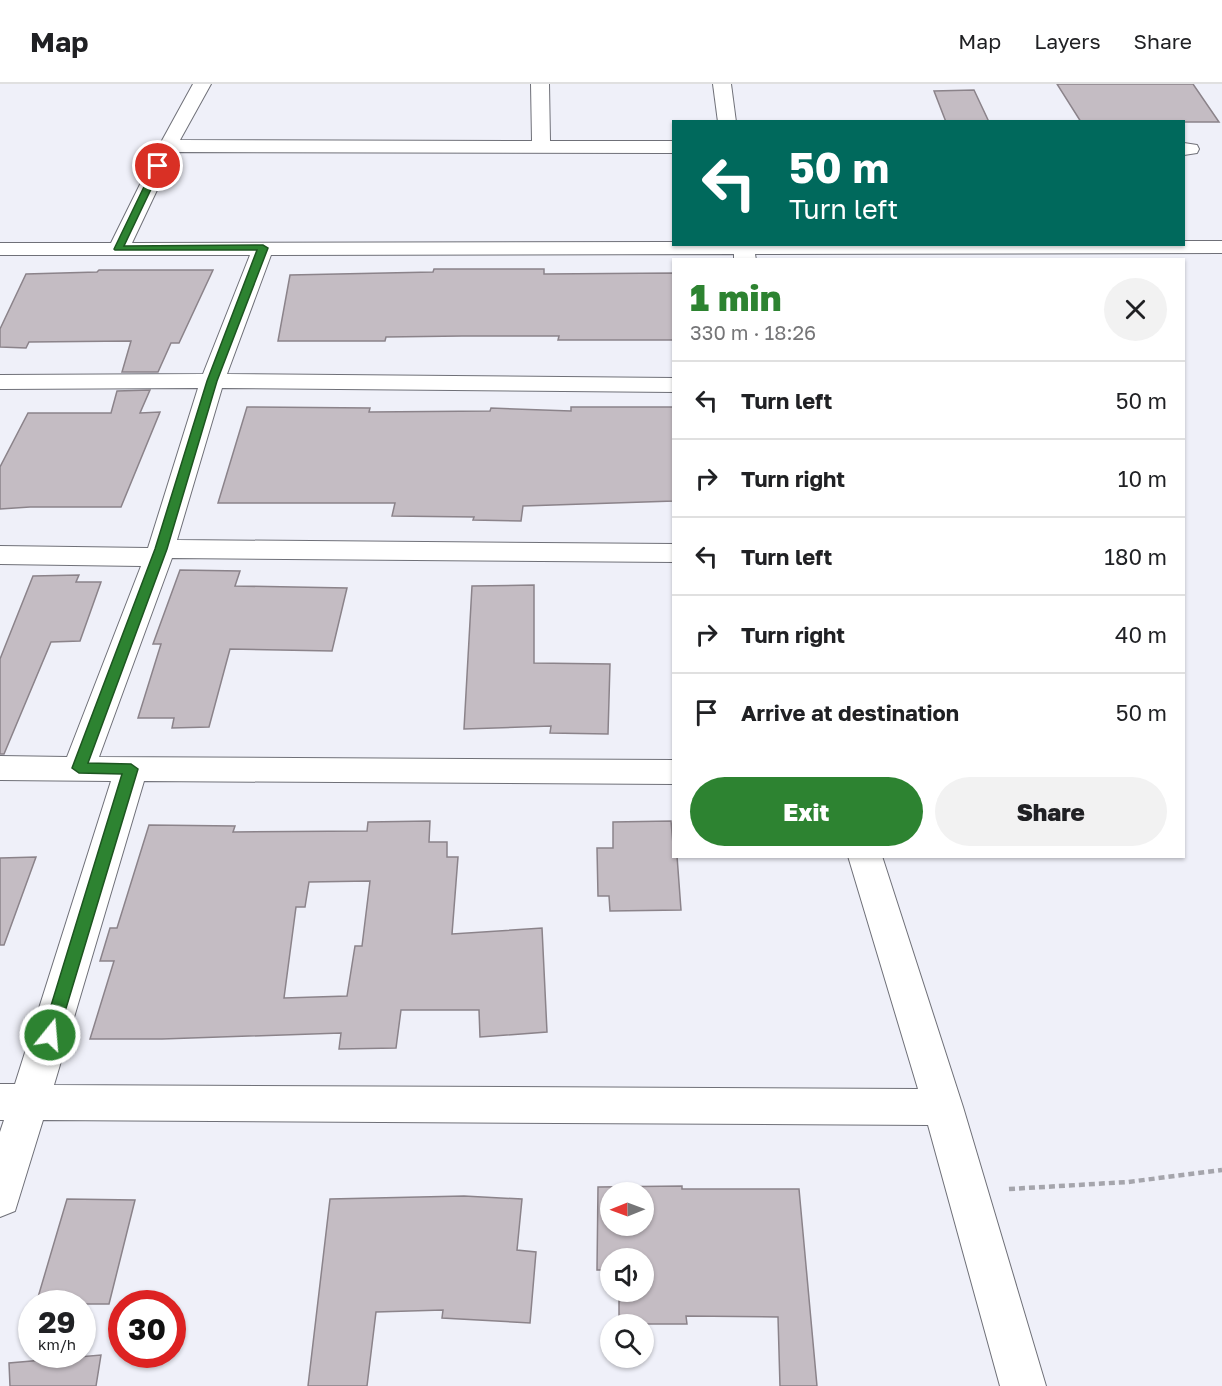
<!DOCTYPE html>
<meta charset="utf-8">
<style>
:root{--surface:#fff;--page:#f2f2f2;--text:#202124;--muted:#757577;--line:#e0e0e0;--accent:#2d8331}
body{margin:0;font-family:"Golos Text",sans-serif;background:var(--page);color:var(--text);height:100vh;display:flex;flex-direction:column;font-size:22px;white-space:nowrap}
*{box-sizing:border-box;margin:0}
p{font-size:20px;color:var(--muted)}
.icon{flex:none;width:33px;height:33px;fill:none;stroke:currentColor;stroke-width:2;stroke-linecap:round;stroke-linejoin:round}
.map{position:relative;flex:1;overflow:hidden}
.side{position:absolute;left:672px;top:174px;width:513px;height:600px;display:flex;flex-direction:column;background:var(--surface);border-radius:0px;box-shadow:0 2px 4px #0004}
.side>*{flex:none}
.banner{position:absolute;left:672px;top:36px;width:513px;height:126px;border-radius:0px;box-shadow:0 2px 4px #0004;background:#00695c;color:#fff;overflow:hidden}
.needle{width:39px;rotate:269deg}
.tools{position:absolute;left:600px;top:1098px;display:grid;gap:12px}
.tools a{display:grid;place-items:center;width:54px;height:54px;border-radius:50%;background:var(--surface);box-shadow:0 2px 4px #0004;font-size:30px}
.speed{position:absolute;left:18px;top:1206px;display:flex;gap:12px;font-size:30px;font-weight:700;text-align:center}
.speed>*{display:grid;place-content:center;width:78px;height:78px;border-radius:50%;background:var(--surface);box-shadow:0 2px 4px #0004;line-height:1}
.speed small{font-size:15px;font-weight:400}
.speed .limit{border:9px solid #d22;background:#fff;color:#111}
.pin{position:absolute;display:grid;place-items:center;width:51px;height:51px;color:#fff;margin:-26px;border:3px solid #fff;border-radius:50%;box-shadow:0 2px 6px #0007}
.me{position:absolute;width:66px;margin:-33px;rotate:17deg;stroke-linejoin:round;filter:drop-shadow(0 0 4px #0008)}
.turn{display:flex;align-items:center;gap:21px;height:126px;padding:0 18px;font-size:27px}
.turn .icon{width:78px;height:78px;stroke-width:2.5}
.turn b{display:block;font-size:42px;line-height:51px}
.round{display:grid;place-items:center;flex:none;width:63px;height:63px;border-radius:32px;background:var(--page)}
.overview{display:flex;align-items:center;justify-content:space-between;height:102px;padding:0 18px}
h1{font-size:36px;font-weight:800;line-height:45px;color:var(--accent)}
.button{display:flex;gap:12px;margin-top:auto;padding:12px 18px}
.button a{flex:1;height:69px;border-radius:36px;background:var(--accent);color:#fff;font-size:24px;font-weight:800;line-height:69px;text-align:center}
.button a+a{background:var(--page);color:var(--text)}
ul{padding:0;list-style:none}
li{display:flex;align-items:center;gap:18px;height:78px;padding:0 18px;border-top:2px solid var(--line)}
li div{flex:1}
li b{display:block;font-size:22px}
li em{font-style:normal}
header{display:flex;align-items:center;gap:36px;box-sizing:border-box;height:84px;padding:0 30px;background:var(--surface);border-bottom:2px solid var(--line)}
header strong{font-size:28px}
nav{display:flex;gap:33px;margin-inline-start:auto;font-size:21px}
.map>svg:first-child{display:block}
.building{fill:#c4bcc3;stroke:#8b838a;stroke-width:1.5;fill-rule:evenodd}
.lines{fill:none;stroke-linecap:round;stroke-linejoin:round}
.minor-casing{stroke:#6f7078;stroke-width:2}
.path{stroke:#a5a5ac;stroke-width:4.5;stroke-dasharray:6 4;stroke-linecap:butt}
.minor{fill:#fff;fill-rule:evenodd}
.route{fill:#2d8331;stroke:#1d5520;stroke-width:1.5}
</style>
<header>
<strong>Map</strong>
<nav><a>Map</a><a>Layers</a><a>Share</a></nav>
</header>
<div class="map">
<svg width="1222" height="1302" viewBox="0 0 1222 1302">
<rect width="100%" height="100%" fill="#eff0f9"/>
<!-- building -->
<g class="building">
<path d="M1057,0H1193L1219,38H1081Z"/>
<path d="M974,6L989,38H946L934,7Z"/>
<path d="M434,185H544V190L674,189V256H558L559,252H462L386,253L385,257H278L290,191L433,188Z"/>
<path d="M99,186H213L179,259H171L158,288H122L131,257L29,258L26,264L0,263V245L26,190L97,188Z"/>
<path d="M150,306L140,329L160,328L121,423H30L0,425V383L28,329H111L117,307Z"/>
<path d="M247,323L370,324L369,328L490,327L491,324L571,327V323H674V417L523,422L521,437L473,436L474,433L392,432L395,419H218Z"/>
<path d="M180,486L240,487L235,502L347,504L332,567L230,565L209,643L172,644L174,634H138L161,560H153Z"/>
<path d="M79,491L76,498H101L80,557L51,558L4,670H0V575L33,492Z"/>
<path d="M534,501V579L610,580L608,650L550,649L551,642L464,645L472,502Z"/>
<path d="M430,737L429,758H447V773H458L452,850L542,844L547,948L480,953L479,926H401L396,964L339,965L341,949L162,955H90L114,877H100L110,844H117L149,741L235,742L233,748L367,747L368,738ZM370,797L362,862H355L347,912L284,914L296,823H305L309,798Z"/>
<path d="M671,737L674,772H677L681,826L610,827L609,812H598L597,764H613V738Z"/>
<path d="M36,773L4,861H0V774Z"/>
<path d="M682,1102V1105H799L817,1302H780L778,1233L686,1232L687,1240H619V1208H644V1174H610V1186H597L598,1103ZM610,1108H644V1142H610Z"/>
<path d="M464,1112L522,1115L517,1166L536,1168L530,1239L442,1234L443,1226L376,1228L367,1302H308L330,1115Z"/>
<path d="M67,1115L135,1116L109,1220H36Z"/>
<path d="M101,1271L96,1302H10L9,1279Z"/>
</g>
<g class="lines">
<defs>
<g id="minor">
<path d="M193,0H211L180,56L532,57L531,0H549L550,57H674V69L175,68L132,159L674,158V160H1184V157H1222V169L755,170L756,176H734V170L271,171L227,290L674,294V308L222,304L177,456L674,460V478L172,474L99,673L674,676V700L144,697L54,1001L918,1005L848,772H882L963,1023L1046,1302H1000L928,1041L43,1036L15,1127L0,1133V1048L4,1036H0V1000H15L111,697L0,696V672L67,673L141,482L0,480V462L148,464L198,304L0,305V291L203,290L250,171H0V159H111L159,62Z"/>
<path d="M713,0H731L736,38H718Z"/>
<path d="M1184,59L1197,61L1199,65L1197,69L1184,71Z"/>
</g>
</defs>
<!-- minor casing -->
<use href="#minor" class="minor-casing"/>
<!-- path -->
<path class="path" d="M1009,1105L1128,1098L1222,1086"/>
<!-- minor -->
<use href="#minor" class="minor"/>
</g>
<!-- route -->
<path class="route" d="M158,80L162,82L124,162L263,161L268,164L217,297L167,465L88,679L131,680L138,685L58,951L56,956L50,959L44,956L42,951L122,690L79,689L72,684L155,465L207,297L257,166H115L114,165L154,82Z"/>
</svg>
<div class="tools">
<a><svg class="needle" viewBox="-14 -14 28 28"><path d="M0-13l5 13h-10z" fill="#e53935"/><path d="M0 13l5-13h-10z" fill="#757577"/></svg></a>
<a><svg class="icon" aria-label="sound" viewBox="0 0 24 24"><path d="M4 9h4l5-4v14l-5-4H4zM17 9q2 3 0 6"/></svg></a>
<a><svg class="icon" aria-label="search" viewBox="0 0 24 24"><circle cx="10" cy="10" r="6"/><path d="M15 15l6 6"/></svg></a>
</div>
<div class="speed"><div>29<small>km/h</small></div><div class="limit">30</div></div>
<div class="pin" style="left:158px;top:82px;background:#d93025"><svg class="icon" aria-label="arrive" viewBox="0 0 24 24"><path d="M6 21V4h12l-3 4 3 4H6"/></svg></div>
<svg class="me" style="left:50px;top:951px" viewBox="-20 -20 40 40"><circle r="17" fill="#2d8331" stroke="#fff" stroke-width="3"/><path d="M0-11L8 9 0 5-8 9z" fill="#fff"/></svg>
<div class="banner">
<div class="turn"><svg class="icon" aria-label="left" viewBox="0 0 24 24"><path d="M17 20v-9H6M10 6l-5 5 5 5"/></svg><div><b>50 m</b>Turn left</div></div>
</div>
<section class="side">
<div class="overview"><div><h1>1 min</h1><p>330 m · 18:26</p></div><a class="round"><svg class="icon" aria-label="close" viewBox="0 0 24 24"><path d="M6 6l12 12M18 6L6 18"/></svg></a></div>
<ul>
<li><svg class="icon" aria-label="left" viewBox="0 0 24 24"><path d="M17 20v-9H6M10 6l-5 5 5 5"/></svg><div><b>Turn left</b></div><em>50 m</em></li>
<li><svg class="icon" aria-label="right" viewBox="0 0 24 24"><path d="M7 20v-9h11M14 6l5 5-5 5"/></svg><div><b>Turn right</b></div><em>10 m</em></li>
<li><svg class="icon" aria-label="left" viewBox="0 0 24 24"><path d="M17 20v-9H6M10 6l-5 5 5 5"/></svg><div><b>Turn left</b></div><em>180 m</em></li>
<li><svg class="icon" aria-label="right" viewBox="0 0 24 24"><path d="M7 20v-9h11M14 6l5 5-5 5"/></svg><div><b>Turn right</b></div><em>40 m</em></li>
<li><svg class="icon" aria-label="arrive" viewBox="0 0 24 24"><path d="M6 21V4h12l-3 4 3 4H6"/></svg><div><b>Arrive at destination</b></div><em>50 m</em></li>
</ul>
<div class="button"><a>Exit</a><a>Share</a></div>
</section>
</div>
